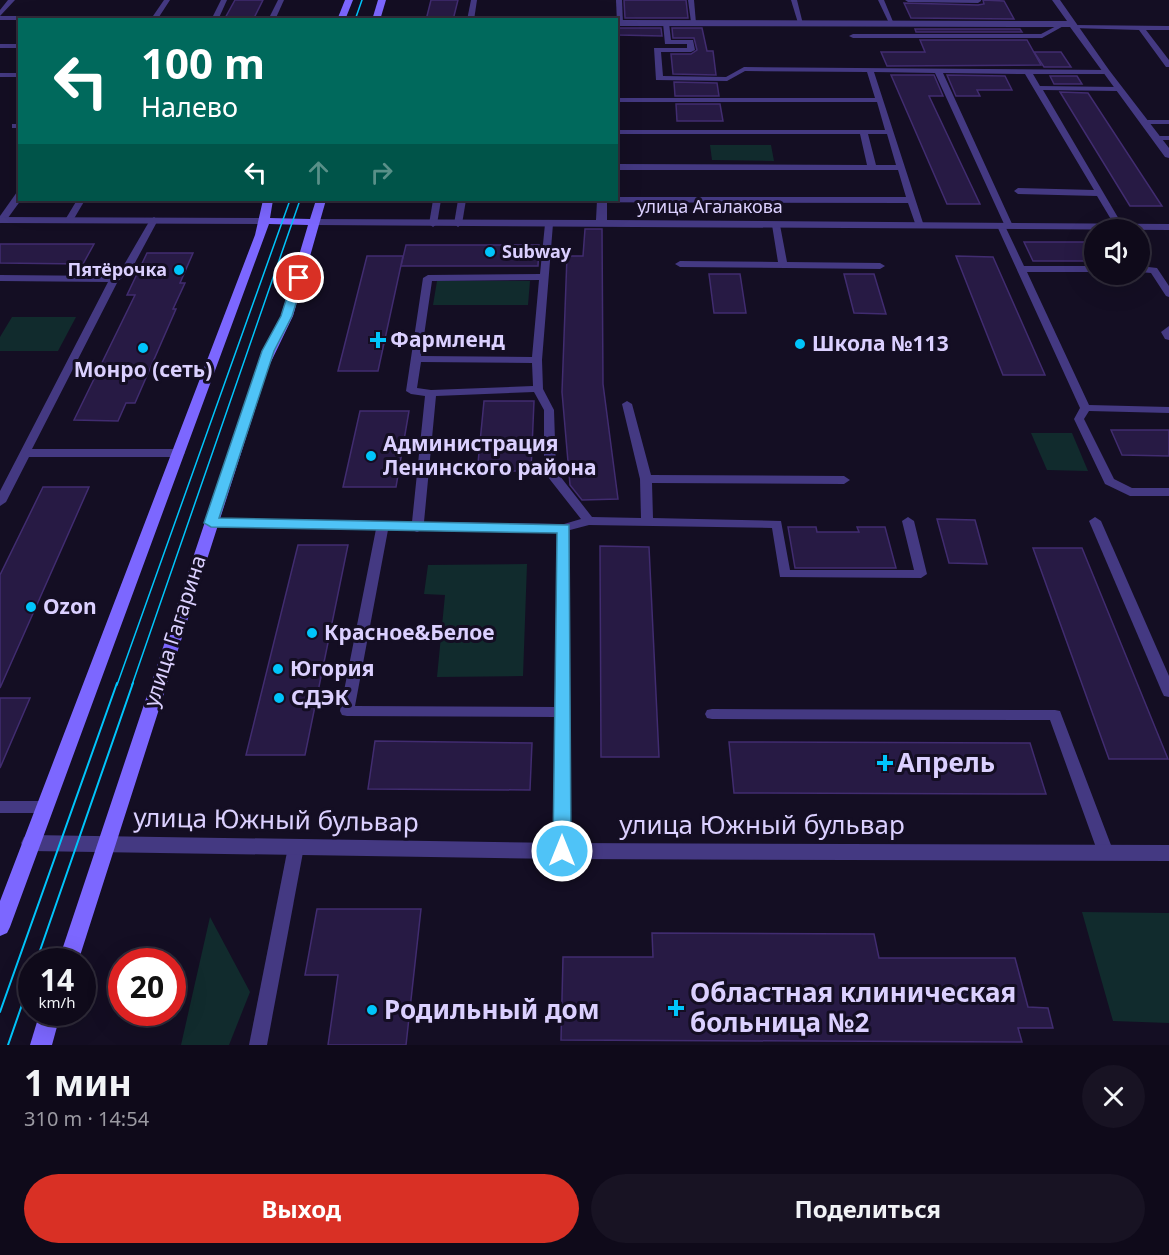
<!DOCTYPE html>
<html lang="ru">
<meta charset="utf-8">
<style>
:root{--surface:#0f0a1a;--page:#181323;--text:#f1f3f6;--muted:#9b9aa2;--line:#2f2b39;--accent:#d93025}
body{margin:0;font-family:"Noto Sans",sans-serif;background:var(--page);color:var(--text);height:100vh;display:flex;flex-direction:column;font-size:22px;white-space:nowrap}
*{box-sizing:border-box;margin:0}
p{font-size:20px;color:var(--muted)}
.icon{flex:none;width:33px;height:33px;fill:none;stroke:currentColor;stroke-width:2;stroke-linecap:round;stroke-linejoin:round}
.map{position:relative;height:1045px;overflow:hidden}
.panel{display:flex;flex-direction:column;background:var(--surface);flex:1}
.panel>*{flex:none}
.banner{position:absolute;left:18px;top:18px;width:600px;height:183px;border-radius:0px;box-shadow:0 6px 24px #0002,0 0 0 2px var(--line);background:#00695c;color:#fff;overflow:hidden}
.tools{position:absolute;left:1084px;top:219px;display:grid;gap:12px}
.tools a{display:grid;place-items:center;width:66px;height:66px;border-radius:50%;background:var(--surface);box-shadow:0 6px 24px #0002,0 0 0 2px var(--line);font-size:30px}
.speed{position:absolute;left:18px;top:948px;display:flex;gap:12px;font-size:30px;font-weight:700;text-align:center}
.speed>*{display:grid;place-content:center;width:78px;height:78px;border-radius:50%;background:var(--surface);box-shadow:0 6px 24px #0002,0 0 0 2px var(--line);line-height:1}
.speed small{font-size:15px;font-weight:400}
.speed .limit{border:9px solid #d22;background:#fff;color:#111}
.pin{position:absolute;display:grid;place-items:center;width:51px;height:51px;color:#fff;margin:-26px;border:3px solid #fff;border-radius:50%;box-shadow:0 2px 6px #0007}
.me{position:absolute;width:66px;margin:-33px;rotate:0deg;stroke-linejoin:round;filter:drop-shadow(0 0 4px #0008)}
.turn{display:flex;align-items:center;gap:21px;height:126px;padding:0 24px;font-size:27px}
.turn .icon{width:78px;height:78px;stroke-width:2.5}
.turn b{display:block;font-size:42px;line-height:51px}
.lanes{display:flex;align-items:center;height:57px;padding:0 24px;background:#0003;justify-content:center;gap:30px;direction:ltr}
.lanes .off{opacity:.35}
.round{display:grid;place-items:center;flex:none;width:63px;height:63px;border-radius:32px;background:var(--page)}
.head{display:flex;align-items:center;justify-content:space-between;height:102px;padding:0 24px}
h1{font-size:36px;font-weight:700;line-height:45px}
.cta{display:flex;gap:12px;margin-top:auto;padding:12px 24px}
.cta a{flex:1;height:69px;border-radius:36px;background:var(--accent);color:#fff;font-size:24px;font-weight:700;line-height:69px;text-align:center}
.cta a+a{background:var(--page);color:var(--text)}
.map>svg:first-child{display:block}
.green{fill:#112b2d}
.building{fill:#271a44;stroke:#412c70;stroke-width:1.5}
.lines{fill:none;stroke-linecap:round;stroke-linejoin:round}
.lane{fill:#443982;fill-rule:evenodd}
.street{fill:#443982;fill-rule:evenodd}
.secondary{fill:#7c67ff;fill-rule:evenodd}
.tram-far1{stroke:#00c5fb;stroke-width:1.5}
.tram{stroke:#00c5fb;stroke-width:2}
.route{fill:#4fc3f7;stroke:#337fa1;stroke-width:1.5}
.poi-dot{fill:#00c5fb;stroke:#140e23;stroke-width:2}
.labels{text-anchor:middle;stroke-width:6;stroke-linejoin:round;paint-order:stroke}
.far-street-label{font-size:18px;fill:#dbd0ff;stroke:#140e23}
.far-poi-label{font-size:18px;font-weight:bold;fill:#dbd0ff;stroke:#140e23;text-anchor:start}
.poi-label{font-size:21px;font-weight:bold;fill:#dbd0ff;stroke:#140e23;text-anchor:start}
.street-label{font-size:21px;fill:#dbd0ff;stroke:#140e23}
.near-poi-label{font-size:26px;font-weight:bold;fill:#dbd0ff;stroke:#140e23;text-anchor:start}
.near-street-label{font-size:26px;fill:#dbd0ff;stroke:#140e23}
</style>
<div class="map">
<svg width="1169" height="1045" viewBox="0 0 1169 1045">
<rect width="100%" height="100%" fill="#140e23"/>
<!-- green -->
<g class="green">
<path d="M710,145H771L774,161L712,160Z"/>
<path d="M437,281H530L528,305H433Z"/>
<path d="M12,317H76L58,351H0V337Z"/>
<path d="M1031,433H1072L1088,471L1047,470Z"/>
<path d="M527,564L523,676L437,677L445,595L424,594L428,565Z"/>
<path d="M1082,912L1169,913V1023L1113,1021Z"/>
<path d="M210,917L250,992L229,1045H181Z"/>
</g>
<!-- building -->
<g class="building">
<path d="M235,0H263L253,20H224Z"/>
<path d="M431,0H458L453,20H426Z"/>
<path d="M624,0H686L688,18H625Z"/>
<path d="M983,0L1004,1L1014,19L911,18L904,3L978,5L984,4Z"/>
<path d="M619,28H661L662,36L619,35Z"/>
<path d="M672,28H702L707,51H713L716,75L673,74L671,54H691L697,50L694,38H673Z"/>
<path d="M915,29H1020L1022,32H916Z"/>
<path d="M920,40H1027L1041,65L887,66L881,52H925Z"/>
<path d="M1034,52H1061L1071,67H1044Z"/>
<path d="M891,75H934L943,96H929L980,204H947Z"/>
<path d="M947,75L1005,76L1012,90H977L980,96H956Z"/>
<path d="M1050,76H1077L1082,84H1054Z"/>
<path d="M674,82L717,83L719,96H675Z"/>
<path d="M1060,92L1088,93L1162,206H1130Z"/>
<path d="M676,104H720L723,121H677Z"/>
<path d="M585,229H602L603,384L618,499L582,500L570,485L562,392L567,256H583Z"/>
<path d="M1024,242H1095V261H1033Z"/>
<path d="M0,244H94L83,264L0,263Z"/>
<path d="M406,245H539L538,266H401Z"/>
<path d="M147,253H193L180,283H185L173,309H176L135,403H126L118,421L74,420L135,295H127Z"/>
<path d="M367,256H403L378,371H338Z"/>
<path d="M956,256L993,257L1045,375H1003Z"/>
<path d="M709,274H740L746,313H714Z"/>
<path d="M844,274H874L886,314L854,313Z"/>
<path d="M484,401H534L531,471H509L510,463H478Z"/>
<path d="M360,411H409L396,487H343Z"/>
<path d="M1111,430H1169V456L1122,455Z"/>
<path d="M43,487H89L0,688V575Z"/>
<path d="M937,519L975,520L987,564L949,563Z"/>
<path d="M788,527H816L817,532H859L857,527H885L896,568H795Z"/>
<path d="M298,545H348L305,755H246Z"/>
<path d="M600,546L649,547L659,757H601Z"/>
<path d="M1033,548H1082L1168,759H1109Z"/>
<path d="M0,698H30L0,768Z"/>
<path d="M375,741L532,743L530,790L368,789Z"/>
<path d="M729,742L1030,743L1046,794L734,793Z"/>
<path d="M317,909H421L406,1045H328L338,975H305Z"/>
<path d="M652,933L874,934L879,958H1015L1028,1007L1048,1008L1053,1028H1018L1022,1042L561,1040L563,957H653Z"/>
</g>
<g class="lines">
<!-- lane -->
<g class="lane">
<path d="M8,0H15L0,16H153L164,0H170L157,20H0V10Z"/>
<path d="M221,0H227L218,20H211Z"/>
<path d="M278,0H284L275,20H268Z"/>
<path d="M471,0H477L474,20H467Z"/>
<path d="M616,0H622L623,23L620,25L617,23Z"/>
<path d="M688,0H694L696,23L691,22Z"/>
<path d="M791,0H797L803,24L798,23Z"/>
<path d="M878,0H884L894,24L889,23Z"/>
<path d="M905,0H981V1L978,3L908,2Z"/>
<path d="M666,21L669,23L671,40H693L695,50L691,52H661L663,76L726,77L744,67L1109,70V74H1033L1040,86L1118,87L1122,89L1118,91L1043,90L1123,226L1119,229L1115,226L1097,196L1018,194L1014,191L1018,188L1094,190L1025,74L943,73L1013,226L1006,228L1024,266H1095V272H1027L1089,405L1169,407V413L1089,411L1084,419L1114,479L1132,488H1169V496H1130L1105,484L1074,419L1080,408L997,226L1004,224L935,73L874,72L924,226L923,228H917L916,226L908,203L488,202L487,200H616V197H906L898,170H616V164L867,165L860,134H616V130H885L877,102H616V98H875L867,72L745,71L727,81L656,80L654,48H687V44H665L663,23ZM868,134H887L896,165H876Z"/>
<path d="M1062,23L1067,24L1042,38H853L849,36L853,34H1041Z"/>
<path d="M1075,25L1169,26V30H1146L1169,60V67H1166L1139,30L1073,28L1072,27Z"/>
<rect x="0" y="44" width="20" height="4"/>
<rect x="0" y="73" width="20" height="4"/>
<rect x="1141" y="120" width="28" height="4"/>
<rect x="12" y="124" width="8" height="4"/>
<rect x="1154" y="136" width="15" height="4"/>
<path d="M17,192H20L21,200L5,222H0V216Z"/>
<path d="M77,200H85L72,222H66L65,220Z"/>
<path d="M433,200H441L437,224L433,227L429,224Z"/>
<path d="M458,200H466L462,224L458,227L454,224Z"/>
<path d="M154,217L158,220L130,272L118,281L32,449H179L185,453L179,457H29L6,502L0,506V491L108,282L0,281V275L112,276L121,270L150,220Z"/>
<path d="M549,221L553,224L542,360L543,389L554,410L556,471L592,517L641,518L640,479L622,404L627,401L632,404L651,475L844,476L850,480L844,484L652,483L653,518L781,521L790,570H914L902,521L908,517L914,521L927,574L921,578L780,577L772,528L589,525L570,530V851L567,856L562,858L557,856L554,851L556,717L347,716L342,715L340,711L376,529L211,527L205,523L211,519L412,522L425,396L411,394L406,391L423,278L428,275L540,274L545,224ZM539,280L532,357L421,356L432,281ZM421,362L532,363L533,386L431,390L417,388ZM534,392L544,410V472L581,519L564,524L424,522L436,396ZM388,530H412L417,532L422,530L558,532L556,707L355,706Z"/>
<path d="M776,222L780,225L787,262L880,263L885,266L880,269L680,267L675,264L680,261L778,262L772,225Z"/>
<path d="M1140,266L1157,268L1169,286V297L1166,296L1151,273L1140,272Z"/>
<path d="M1169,326V340L1165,339L1161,332Z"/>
<path d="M1095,517L1101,521L1169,676V697L1164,696L1162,692L1089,521Z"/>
<path d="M712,709L1055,710L1060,711L1114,853L1111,858L1106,860L1101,858L1098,853L1050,720L712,719L707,718L705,714L707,710Z"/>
<path d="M0,801H45L50,803L52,807L50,811L45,813H0Z"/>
<path d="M296,840L301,842L304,847L267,1045H249L288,847L291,842Z"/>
</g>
<!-- street -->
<g class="street">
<path d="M1052,0H1060L1109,70L1169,148V158L1165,157L1070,27L616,26V20L1067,21Z"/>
<path d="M597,200H607V220L1169,224V230L314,225L308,222L314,219L596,220Z"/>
<path d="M0,217L262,218L268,221L262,224L0,223Z"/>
<path d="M31,835L562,843L1169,845V861L562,859L31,851L24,849L21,843L24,837Z"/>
</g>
<!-- secondary -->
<g class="secondary">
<path d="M345,0H353L345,20H337Z"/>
<path d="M378,0H386L380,20H372Z"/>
<path d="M263,200H273L270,218L310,219L316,200H326L293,316L269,366L78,962H58L257,366L281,316L308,225L269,224L10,927L7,933L0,936V901L255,235Z"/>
<path d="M40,1012H61L52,1045H30Z"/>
</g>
<!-- tram-far1 -->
<g class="tram-far1">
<path d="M355,20L362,0"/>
<path d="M117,685L290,200"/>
<path d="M132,685L300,200"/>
</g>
<!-- tram -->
<g class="tram">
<path d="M36,962L133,683"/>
<path d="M0,1012L117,683"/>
<path d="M8,1045L32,976"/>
</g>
</g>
<!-- route -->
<path class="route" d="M299,274L304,278L292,316L274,351L219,518L569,525L571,851L568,857L562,859L556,857L553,851L557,533L211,527L204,523L262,351L281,316L293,278Z"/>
<!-- markers -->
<g class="poi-dot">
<circle cx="490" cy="252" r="6"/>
<circle cx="179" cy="270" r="6"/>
<path d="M375 331h6v6h6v6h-6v6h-6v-6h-6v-6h6z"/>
<circle cx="800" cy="344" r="6"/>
<circle cx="143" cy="348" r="6"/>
<circle cx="371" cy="456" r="6"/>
<circle cx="31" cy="607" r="6"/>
<circle cx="312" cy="633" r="6"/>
<circle cx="278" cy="669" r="6"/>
<circle cx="279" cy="698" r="6"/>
<path d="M882 754h6v6h6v6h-6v6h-6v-6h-6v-6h6z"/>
<path d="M673 999h6v6h6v6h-6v6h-6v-6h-6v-6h6z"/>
<circle cx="372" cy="1010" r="6"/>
</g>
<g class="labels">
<!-- far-street labels -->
<g class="far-street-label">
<text x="710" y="213">улица Агалакова</text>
</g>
<!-- far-poi labels -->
<g class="far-poi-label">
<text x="502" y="258">Subway</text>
<text x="167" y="276" text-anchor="end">Пятёрочка</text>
</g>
<!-- poi labels -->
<g class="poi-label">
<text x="390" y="347">Фармленд</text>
<text x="812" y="351">Школа №113</text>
<text x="143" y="377" text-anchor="middle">Монро (сеть)</text>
<text x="383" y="451">Администрация<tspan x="383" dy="24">Ленинского района</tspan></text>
<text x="43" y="614">Ozon</text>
<text x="324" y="640">Красное&amp;Белое</text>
<text x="290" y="676">Югория</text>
<text x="291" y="705">СДЭК</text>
</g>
<!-- street labels -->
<g class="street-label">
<text transform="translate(175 631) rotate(-72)" y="7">улица Гагарина</text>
</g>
<!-- near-poi labels -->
<g class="near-poi-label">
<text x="897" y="772">Апрель</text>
<text x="690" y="1002">Областная клиническая<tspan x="690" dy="30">больница №2</tspan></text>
<text x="384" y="1019">Родильный дом</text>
</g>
<!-- near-street labels -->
<g class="near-street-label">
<text transform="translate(276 820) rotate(1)" y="9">улица Южный бульвар</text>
<text x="762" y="834">улица Южный бульвар</text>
</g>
</g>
</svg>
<div class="tools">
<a><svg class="icon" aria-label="sound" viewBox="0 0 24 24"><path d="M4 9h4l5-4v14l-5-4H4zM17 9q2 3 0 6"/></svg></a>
</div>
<div class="speed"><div>14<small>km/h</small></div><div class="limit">20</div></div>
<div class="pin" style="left:299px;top:278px;background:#d93025"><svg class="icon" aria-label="arrive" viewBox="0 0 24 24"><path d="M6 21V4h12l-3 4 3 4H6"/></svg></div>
<svg class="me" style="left:562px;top:851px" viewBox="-20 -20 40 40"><circle r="17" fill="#4fc3f7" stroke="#fff" stroke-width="3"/><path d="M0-11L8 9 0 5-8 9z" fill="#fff"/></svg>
<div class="banner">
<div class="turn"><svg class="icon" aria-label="left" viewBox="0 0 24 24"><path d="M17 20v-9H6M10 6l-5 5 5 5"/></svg><div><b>100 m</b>Налево</div></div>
<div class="lanes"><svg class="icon" aria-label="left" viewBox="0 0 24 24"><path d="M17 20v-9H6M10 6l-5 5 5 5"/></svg><svg class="icon off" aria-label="ahead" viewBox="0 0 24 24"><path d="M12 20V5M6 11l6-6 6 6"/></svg><svg class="icon off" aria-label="right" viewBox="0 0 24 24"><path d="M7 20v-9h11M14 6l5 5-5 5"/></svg></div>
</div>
</div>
<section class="panel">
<div class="head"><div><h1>1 мин</h1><p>310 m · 14:54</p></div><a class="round"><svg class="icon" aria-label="close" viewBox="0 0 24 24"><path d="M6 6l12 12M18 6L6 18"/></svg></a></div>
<div class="cta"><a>Выход</a><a>Поделиться</a></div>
</section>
